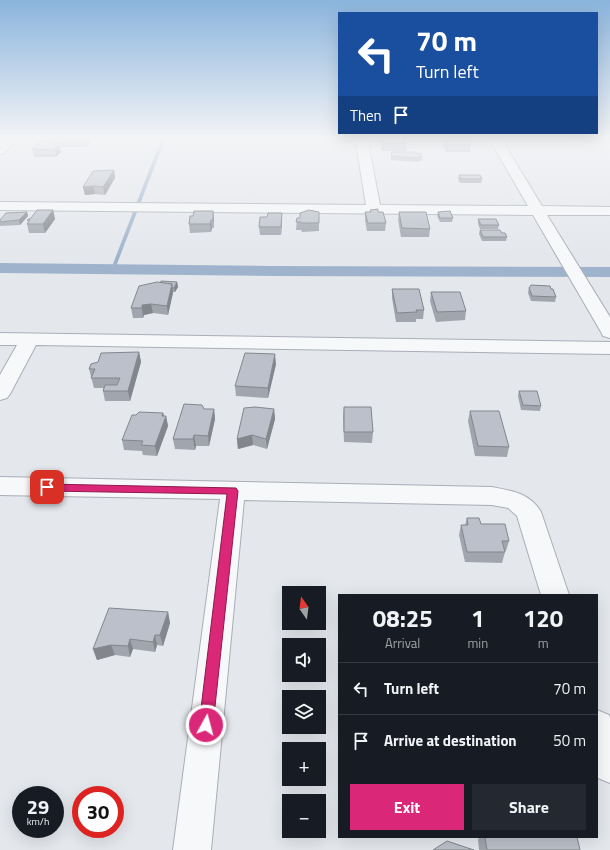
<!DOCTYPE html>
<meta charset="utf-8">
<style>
:root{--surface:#171b24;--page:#242831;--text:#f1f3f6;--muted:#9ea1a6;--line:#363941;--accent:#db2777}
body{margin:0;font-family:"Titillium Web",sans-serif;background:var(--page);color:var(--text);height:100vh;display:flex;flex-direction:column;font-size:15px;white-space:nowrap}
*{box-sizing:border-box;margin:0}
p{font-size:13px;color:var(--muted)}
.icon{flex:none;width:22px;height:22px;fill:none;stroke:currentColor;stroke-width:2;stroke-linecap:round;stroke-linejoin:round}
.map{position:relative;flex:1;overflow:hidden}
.details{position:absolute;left:338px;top:594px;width:260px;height:244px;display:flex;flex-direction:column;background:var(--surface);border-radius:0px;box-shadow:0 4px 16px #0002}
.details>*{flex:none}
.top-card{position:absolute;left:338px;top:12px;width:260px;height:122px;border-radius:0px;box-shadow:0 4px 16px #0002;background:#1a4fa0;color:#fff;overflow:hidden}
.needle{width:26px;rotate:346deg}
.controls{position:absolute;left:282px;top:586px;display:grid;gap:8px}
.controls a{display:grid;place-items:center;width:44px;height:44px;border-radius:0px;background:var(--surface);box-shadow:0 4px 16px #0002;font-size:20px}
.speed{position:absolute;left:12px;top:786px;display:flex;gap:8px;font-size:20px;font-weight:700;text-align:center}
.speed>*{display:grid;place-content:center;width:52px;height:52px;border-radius:50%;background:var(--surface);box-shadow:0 4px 16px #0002;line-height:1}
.speed small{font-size:10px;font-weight:400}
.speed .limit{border:6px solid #d22;background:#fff;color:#111}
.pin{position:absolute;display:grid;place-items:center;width:34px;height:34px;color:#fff;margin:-17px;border-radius:8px;box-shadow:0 2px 6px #0006}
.me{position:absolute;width:44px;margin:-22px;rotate:7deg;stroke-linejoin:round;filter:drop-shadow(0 0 3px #0008)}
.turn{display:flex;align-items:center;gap:14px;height:84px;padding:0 12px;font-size:18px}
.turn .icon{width:52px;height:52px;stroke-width:2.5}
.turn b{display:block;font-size:28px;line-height:34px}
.then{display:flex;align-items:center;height:38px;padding:0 12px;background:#0003;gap:8px;font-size:15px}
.eta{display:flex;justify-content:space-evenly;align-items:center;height:68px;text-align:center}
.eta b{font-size:24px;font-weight:700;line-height:28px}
.primary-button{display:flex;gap:8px;margin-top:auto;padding:8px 12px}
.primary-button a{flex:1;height:46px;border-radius:0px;background:var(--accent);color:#fff;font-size:16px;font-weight:700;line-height:46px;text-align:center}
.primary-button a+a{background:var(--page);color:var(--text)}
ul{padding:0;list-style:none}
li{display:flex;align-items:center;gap:12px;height:52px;padding:0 12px;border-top:1px solid var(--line)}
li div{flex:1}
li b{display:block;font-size:15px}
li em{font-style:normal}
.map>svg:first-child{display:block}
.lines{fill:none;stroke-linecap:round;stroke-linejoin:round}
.stream{fill:#9fb4cc;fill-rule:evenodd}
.canal{fill:#9fb4cc;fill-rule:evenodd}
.minor-casing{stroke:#a9aeb7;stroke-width:2}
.minor{fill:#f7f8fa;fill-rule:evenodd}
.wall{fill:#a1a5ae}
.shaded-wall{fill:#83868d}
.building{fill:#bbc0ca;stroke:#83868d}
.route{fill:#db2777;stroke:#8e194d}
</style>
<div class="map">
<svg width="610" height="850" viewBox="0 0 610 850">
<rect width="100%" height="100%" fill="#e4e7ec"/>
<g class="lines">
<!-- stream -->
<path class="stream" d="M162,137H166L115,269V270H111V269Z"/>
<!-- canal -->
<path class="canal" d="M0,263L271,266L610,267V277L271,276L0,273Z"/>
<defs>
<g id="minor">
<path d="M7,137H19L4,153L0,154V143Z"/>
<path d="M355,137H367L380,205L528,206L488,137H500L542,206L610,207V215H547L610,317V338L603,336L601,332L533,215L0,210V202L366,205Z"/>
<path d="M0,333L610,342V354L36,345L10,394L7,398L0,400V375L17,345H0Z"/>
<path d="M0,477L492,487C512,491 530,493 541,512L569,595H541L517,516L508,508L492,505L244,500L211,850H173L220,499L0,495Z"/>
<path d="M597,710L609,715L610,718V783L598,778L597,776Z"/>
</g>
</defs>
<!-- minor casing -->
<use href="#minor" class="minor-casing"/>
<!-- minor -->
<use href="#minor" class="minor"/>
</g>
<!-- wall -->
<g class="wall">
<path d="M47,137H92V138L87,147H59L61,152L56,157H34L32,149L45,141L44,140Z"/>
<path d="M572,137H602L603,138L602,141H575Z"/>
<path d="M382,138L406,143V151H381V149Z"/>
<path d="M444,139L471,145L470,152H446L443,146Z"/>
<path d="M391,152L422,157V161H418V162L391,160Z"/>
<path d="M114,170L115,178L105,195L95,194L85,195L83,187Z"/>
<path d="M459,175L482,179L481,183H460L458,179Z"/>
<path d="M53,210L55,219L45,233H29L27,224L28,222L27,220Z"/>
<path d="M370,210L378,212L386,223L385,231H367L365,220V212H370Z"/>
<path d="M213,211L214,228H212L211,232L190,233L189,224L193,216Z"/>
<path d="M27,212L28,216L20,225L0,226V220Z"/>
<path d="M319,212V231L302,232L301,230H296L297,218H300Z"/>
<path d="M399,212L430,229L429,237H401L398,220Z"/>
<path d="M438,212L453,218L452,222H440L437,216Z"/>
<path d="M478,219L499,225L498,229H480L478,224Z"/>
<path d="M282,221L281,235H260L259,227Z"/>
<path d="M480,230L502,233L507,237L506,241H482L479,234Z"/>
<path d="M177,282L178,287L175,292H173L168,315L153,313L144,315L143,318H133L131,308L160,283Z"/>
<path d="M529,288L551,289L556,297L555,302L531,301L528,293Z"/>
<path d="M392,289L424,310L423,319H416V322H396L392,298Z"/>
<path d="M431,292L466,311L465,320L436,322L430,301Z"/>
<path d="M139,352L141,362L130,401H105L103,391L104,388H94L89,369Z"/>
<path d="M276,364L268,398L236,396L235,386Z"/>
<path d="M519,391L541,406L540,411L521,410L518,396Z"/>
<path d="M344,407L373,432L372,443L344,442L343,417Z"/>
<path d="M204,409H214L215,419L209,446H196L195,450L175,449L173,439Z"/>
<path d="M274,409L275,419L267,449L253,445L238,449L237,439Z"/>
<path d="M470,411L509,447L507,457L475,456L468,421Z"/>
<path d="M163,413L164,416H166L168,426L157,456L143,455L142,451L124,450L122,440L136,415Z"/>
<path d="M467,518L481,524L509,541L506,551H505V552L502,563L465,562L459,535L461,525H465Z"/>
<path d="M168,612L170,623L163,646L157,645L155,652L133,649L130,657L115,655L97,660L93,649Z"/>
<path d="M479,837H577L580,850H479L478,840Z"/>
</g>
<!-- shaded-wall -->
<g class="shaded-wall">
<path d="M87,137H92V138L87,147L85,139Z"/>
<path d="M55,142L56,148L59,144L61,152L56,157L53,144Z"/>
<path d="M114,170L115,178L105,195L103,187Z"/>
<path d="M94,186L95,194L85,195L83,187Z"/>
<path d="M53,210L55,219L45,233L43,224Z"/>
<path d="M213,211L214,219V228L213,220Z"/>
<path d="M27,212L28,216L20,225L19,220Z"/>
<path d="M282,213V221L281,235V227Z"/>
<path d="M211,220L212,228L211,232L210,224Z"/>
<path d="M177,282L178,287L175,292L174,288Z"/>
<path d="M172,284L173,293L168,315L167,306Z"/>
<path d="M151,304L153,313L144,315L143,318L142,308V305Z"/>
<path d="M139,352L141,362L130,401L128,391Z"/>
<path d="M275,354L276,364L268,398V388Z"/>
<path d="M214,409L215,419L209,446L208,436Z"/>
<path d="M274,409L275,419L267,449L266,439Z"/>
<path d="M163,413L165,420L166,416L168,426L157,456L155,446Z"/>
<path d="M194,435L196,446L195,450L193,439Z"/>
<path d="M252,435L253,445L238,449L237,439Z"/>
<path d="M168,612L170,623L163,646L160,635Z"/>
<path d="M155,635L157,645L155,652L153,642Z"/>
<path d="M130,639L133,649L130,657L128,646Z"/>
<path d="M111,645L115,655L97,660L93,649Z"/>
</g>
<!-- building -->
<g class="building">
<path d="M47,137H87L85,139L44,140Z"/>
<path d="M404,137L406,143L382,144L381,142L383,141L382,138Z"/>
<path d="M575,137H602L603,138L576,137Z"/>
<path d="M444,139H468L471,145H447Z"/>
<path d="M40,141L55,142L53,144H59L54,150L32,149Z"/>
<path d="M391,152H413L421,154L422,157H418V158L392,156Z"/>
<path d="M114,170L103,187L94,186L83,187L93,171Z"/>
<path d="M459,175H480L482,179H461Z"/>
<path d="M378,209V212H383L386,223H368L365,212H371L370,210Z"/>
<path d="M37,210H53L43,224H27L30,220H27L31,218Z"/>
<path d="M309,210L319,212V223H302L301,222H296L297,218H300V213Z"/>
<path d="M194,211H213V220H211L210,224H189L190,216H193Z"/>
<path d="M450,211L453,218H440L438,212Z"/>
<path d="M27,212L19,220L0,222V220L6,213Z"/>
<path d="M399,212H426L430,229L402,228Z"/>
<path d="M268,213H282L281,227H259L260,217H267Z"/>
<path d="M478,219H496L499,225H481Z"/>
<path d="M480,230H500L502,233H505L507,237H483Z"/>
<path d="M161,281L177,282L174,288H172V284L160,283Z"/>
<path d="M157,282L172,284L167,306L151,304L142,305V308H131L139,286Z"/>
<path d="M531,285L550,286L551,289H553L556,297L532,296L529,288Z"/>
<path d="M392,289H419L424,310H416L417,312L397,313Z"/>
<path d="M431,292H460L466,311L437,312Z"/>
<path d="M139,352L128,391H103L105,385H117L120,378H91L95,369H89L91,364L98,362L101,353Z"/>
<path d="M245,353L275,354L268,388L235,386Z"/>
<path d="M519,391H537L541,406L523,405Z"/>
<path d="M184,404L202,405L204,409H214L208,436L194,435L193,439H173Z"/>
<path d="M255,407L274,409L266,439L252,435L237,439L244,408Z"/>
<path d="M344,407H371L373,432H344Z"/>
<path d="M470,411H499L509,447L478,446Z"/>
<path d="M139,412L163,413L162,416H166L155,446L141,445L143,441L122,440L132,415H136Z"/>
<path d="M467,518H479L481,524H505L509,541H502L505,552H467L461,525H468Z"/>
<path d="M109,608L168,612L160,635H155L153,642L130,639L128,646L111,645L93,649Z"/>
<path d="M485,837H577L580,850H487Z"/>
<path d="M447,841L474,850H433Z"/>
</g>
<!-- sky -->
<linearGradient id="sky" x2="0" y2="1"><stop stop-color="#8bb4dd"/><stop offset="0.54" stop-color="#f3f4f6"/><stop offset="1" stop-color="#f3f4f6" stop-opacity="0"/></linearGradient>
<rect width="610" height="256" fill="url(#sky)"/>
<!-- route -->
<path class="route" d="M47,484L236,488L238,491L213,725L211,730L206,732L201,730L199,725L227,494L47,491L43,490L42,487L43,485Z"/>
</svg>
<div class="controls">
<a><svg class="needle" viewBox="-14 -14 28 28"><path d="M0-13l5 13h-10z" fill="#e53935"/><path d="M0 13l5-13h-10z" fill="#9ea1a6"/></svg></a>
<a><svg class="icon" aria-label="sound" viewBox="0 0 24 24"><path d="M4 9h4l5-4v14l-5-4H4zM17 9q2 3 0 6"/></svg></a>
<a><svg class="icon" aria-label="layers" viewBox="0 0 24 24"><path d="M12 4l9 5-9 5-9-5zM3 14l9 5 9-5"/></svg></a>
<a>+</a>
<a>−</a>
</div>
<div class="speed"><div>29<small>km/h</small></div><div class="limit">30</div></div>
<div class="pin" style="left:47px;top:487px;background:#d93025"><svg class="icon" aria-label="arrive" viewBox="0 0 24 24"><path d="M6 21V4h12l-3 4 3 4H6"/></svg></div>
<svg class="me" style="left:206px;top:725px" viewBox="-20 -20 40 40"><circle r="17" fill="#db2777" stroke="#fff" stroke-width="3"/><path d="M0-11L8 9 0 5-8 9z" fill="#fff"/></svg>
<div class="top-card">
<div class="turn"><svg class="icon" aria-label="left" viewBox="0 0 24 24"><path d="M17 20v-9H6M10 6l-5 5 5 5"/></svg><div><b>70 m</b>Turn left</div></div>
<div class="then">Then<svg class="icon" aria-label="arrive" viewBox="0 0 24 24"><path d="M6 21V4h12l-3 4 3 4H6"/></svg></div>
</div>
<section class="details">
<div class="eta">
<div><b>08:25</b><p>Arrival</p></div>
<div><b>1</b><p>min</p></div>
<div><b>120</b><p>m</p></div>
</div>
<ul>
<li><svg class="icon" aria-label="left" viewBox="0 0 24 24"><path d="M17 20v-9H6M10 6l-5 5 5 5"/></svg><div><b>Turn left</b></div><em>70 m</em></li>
<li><svg class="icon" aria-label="arrive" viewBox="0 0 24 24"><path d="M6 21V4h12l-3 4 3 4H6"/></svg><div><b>Arrive at destination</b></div><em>50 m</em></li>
</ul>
<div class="primary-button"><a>Exit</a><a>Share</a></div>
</section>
</div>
